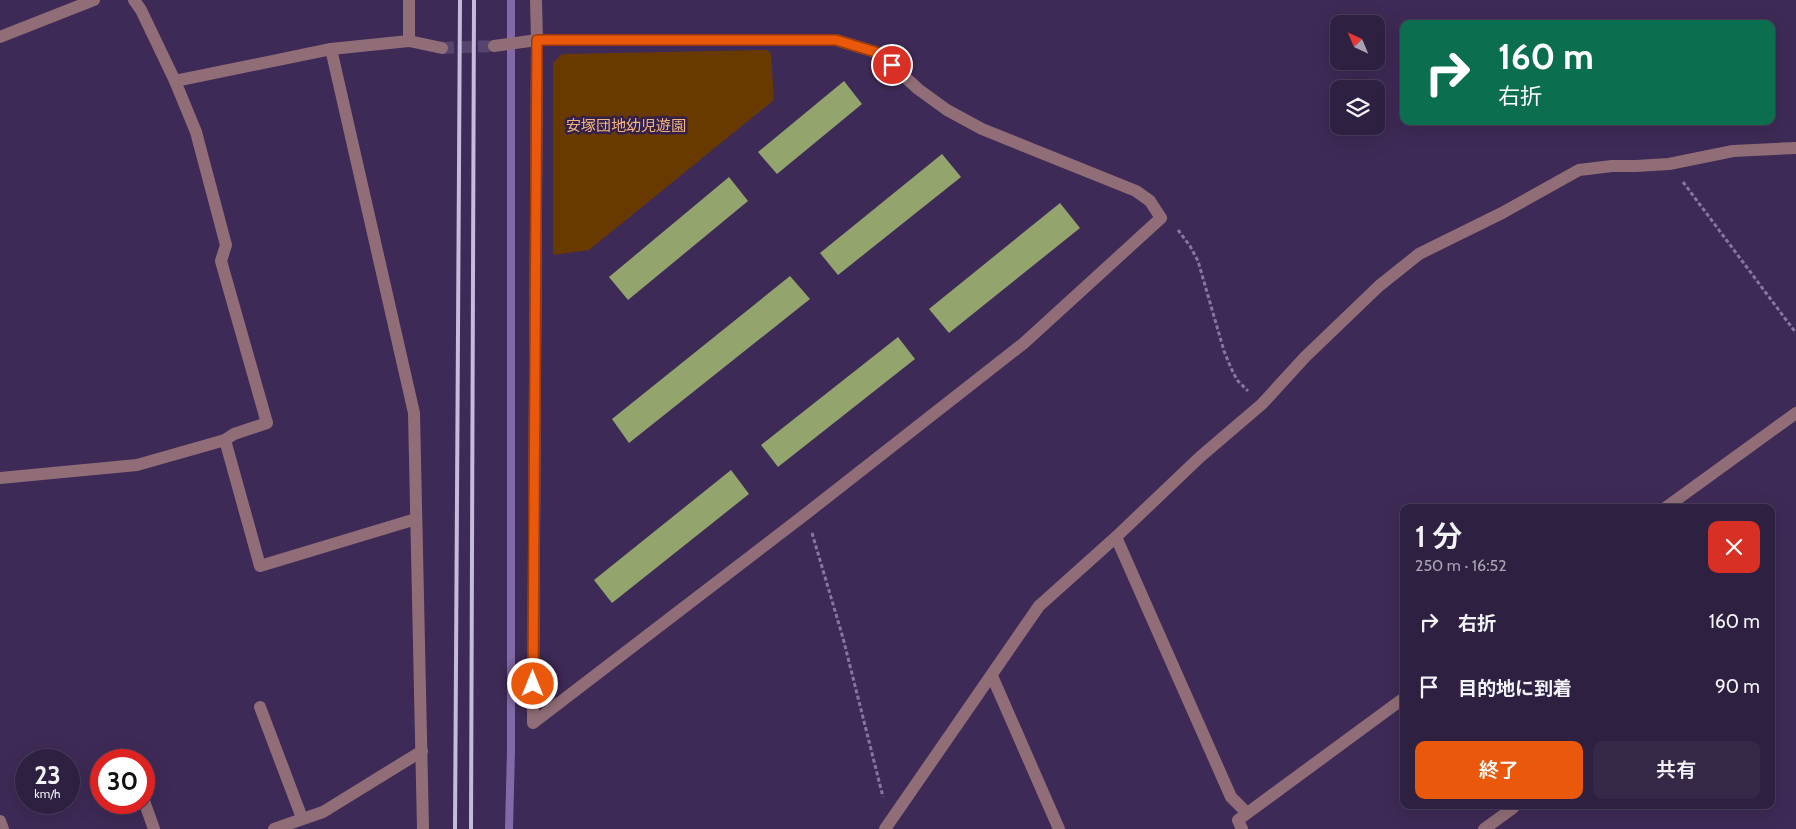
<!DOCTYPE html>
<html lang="ja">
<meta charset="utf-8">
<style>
:root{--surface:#2e2040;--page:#362847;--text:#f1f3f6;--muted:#a7a3b1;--line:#493e59;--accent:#ea580c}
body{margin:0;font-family:Cabin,"Noto Sans JP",sans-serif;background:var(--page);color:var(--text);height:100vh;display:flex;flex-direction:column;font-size:19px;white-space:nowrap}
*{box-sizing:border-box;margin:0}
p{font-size:16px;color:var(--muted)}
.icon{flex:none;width:28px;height:28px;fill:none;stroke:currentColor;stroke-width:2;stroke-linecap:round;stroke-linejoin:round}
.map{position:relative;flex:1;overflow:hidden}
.details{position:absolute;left:1400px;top:504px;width:375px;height:305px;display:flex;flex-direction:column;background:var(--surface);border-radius:10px;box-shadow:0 5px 20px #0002,0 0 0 1px var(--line)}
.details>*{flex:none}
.guide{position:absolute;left:1400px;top:20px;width:375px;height:105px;border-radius:10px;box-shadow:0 5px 20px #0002,0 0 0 1px var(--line);background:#0b6e4f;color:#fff;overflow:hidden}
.needle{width:32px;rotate:316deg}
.tools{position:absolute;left:1330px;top:15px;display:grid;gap:10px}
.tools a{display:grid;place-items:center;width:55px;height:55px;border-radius:10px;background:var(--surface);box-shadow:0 5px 20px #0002,0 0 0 1px var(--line);font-size:25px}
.speed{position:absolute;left:15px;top:749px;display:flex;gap:10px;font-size:25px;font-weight:700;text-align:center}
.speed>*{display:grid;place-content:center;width:65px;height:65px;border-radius:50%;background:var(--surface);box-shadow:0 5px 20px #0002,0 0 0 1px var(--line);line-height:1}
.speed small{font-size:12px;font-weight:400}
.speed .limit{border:8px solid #d22;background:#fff;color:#111}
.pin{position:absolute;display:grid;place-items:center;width:42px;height:42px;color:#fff;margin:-21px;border:2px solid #fff;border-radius:50%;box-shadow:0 1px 5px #0007}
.me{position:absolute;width:55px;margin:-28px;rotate:0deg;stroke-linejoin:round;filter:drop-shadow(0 0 4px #0008)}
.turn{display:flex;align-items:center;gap:18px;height:105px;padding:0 15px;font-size:22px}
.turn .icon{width:65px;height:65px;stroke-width:2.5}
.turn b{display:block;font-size:35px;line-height:42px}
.round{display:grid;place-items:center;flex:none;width:52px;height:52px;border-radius:10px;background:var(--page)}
.overview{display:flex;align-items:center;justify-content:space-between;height:85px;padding:0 15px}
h1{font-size:30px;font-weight:600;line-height:38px}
.action{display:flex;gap:10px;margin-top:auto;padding:10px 15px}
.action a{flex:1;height:58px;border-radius:10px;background:var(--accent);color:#fff;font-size:20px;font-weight:600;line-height:58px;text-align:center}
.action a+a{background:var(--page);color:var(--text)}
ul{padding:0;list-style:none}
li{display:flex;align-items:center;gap:15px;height:65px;padding:0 15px}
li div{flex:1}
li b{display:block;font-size:19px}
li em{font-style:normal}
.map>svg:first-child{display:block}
.green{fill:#683a00}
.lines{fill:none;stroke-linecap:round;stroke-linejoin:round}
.stream{stroke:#8469a9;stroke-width:8}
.building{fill:#93a56d}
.minor-tunnel{stroke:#57446e;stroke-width:12;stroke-dasharray:12 6;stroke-linecap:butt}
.path{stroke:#86779c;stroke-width:3;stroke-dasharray:4 2.5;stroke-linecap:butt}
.minor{stroke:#916e77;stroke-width:12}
.rail{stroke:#c7bbda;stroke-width:4}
.route-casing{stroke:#983908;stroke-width:12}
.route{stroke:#ea580c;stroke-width:9}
.labels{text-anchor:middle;stroke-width:5;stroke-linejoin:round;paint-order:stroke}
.park-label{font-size:15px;fill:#f5b67c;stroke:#33204b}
</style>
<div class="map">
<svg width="1796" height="829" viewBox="0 0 1796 829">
<rect width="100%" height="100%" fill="#3e2a56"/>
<!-- green -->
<path class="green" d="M767,50L771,54L774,100L589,250L553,255V63L562,54Z"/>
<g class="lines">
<!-- stream -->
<path class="stream" d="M509,829L511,750V0"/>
</g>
<!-- building -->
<g class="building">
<path d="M844,81L862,104L777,174L758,152Z"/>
<path d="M942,154L961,177L838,275L820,253Z"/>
<path d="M729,177L748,201L628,300L609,277Z"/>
<path d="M1060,203L1080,228L949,333L929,309Z"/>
<path d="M790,276L810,299L629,443L612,419Z"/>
<path d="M898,337L915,359L778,467L761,445Z"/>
<path d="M731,470L749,494L612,603L594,580Z"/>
</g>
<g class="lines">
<!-- minor-tunnel -->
<path class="minor-tunnel" d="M442,48L494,46"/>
<!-- path -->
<g class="path">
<path d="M1683,182L1796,333"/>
<path d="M1178,230L1190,246L1198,261L1224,351L1231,368L1237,380L1248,391"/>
<path d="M812,533L843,638L883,797"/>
</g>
<!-- minor -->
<g class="minor">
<path d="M134,0L141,10L175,81L196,132L226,245L221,261L267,423L234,434L225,440"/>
<path d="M409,0V41L331,49L414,413L423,829"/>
<path d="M0,37L94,0"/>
<path d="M409,41L442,48"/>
<path d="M494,46L537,40H836L879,53L918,89L947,110L982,129L1136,191L1150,201L1161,218L1024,343L807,513L533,723L537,40L536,0"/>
<path d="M175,81L331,49"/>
<path d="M0,478L137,465L225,440L260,566L416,519"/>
<path d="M1665,508L1796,413"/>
<path d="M1116,537L1231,797L1247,813"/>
<path d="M992,676L1059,829"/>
<path d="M260,707L302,818"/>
<path d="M128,759V760"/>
<path d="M144,801L154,829"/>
<path d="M0,821L3,829"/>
<path d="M274,829L323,812L422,751"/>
<path d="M885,829L1039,606L1116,537L1200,457L1262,404L1305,357L1379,286L1419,254L1502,213L1579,170L1612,166H1636L1669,164L1733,151L1796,148"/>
<path d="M1242,829L1238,820L1404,698"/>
<path d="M1484,829L1513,808"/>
</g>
<!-- rail -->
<g class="rail">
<path d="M455,829L460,0"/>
<path d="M471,829L474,0"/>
</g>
</g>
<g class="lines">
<defs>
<path id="route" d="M533,684L537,40H836L879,53L892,65"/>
</defs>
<!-- route casing -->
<use href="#route" class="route-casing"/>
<!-- route -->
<use href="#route" class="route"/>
</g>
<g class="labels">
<!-- park labels -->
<g class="park-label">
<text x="626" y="131">安塚団地幼児遊園</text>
</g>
</g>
</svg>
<div class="tools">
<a><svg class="needle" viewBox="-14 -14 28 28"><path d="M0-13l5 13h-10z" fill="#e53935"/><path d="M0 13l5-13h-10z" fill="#a7a3b1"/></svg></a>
<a><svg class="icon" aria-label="layers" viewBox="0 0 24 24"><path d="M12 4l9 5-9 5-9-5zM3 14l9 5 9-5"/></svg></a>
</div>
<div class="speed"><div>23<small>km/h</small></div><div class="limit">30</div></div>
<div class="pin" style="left:892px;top:65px;background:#d93025"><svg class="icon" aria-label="arrive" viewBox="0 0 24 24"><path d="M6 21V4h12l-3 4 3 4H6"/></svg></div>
<svg class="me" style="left:533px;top:684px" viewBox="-20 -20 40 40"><circle r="17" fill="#ea580c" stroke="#fff" stroke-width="3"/><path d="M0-11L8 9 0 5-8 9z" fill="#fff"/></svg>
<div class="guide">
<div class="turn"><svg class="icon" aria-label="right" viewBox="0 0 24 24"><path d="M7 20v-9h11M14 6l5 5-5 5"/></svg><div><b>160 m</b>右折</div></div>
</div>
<section class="details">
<div class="overview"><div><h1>1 分</h1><p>250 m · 16:52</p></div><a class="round" style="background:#d93025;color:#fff"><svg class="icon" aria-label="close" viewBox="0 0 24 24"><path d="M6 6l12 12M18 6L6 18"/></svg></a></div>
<ul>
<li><svg class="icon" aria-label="right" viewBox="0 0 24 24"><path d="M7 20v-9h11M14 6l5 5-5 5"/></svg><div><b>右折</b></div><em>160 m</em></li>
<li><svg class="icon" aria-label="arrive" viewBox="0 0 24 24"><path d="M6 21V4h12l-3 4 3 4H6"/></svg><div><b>目的地に到着</b></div><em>90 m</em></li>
</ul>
<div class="action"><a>終了</a><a>共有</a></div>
</section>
</div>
